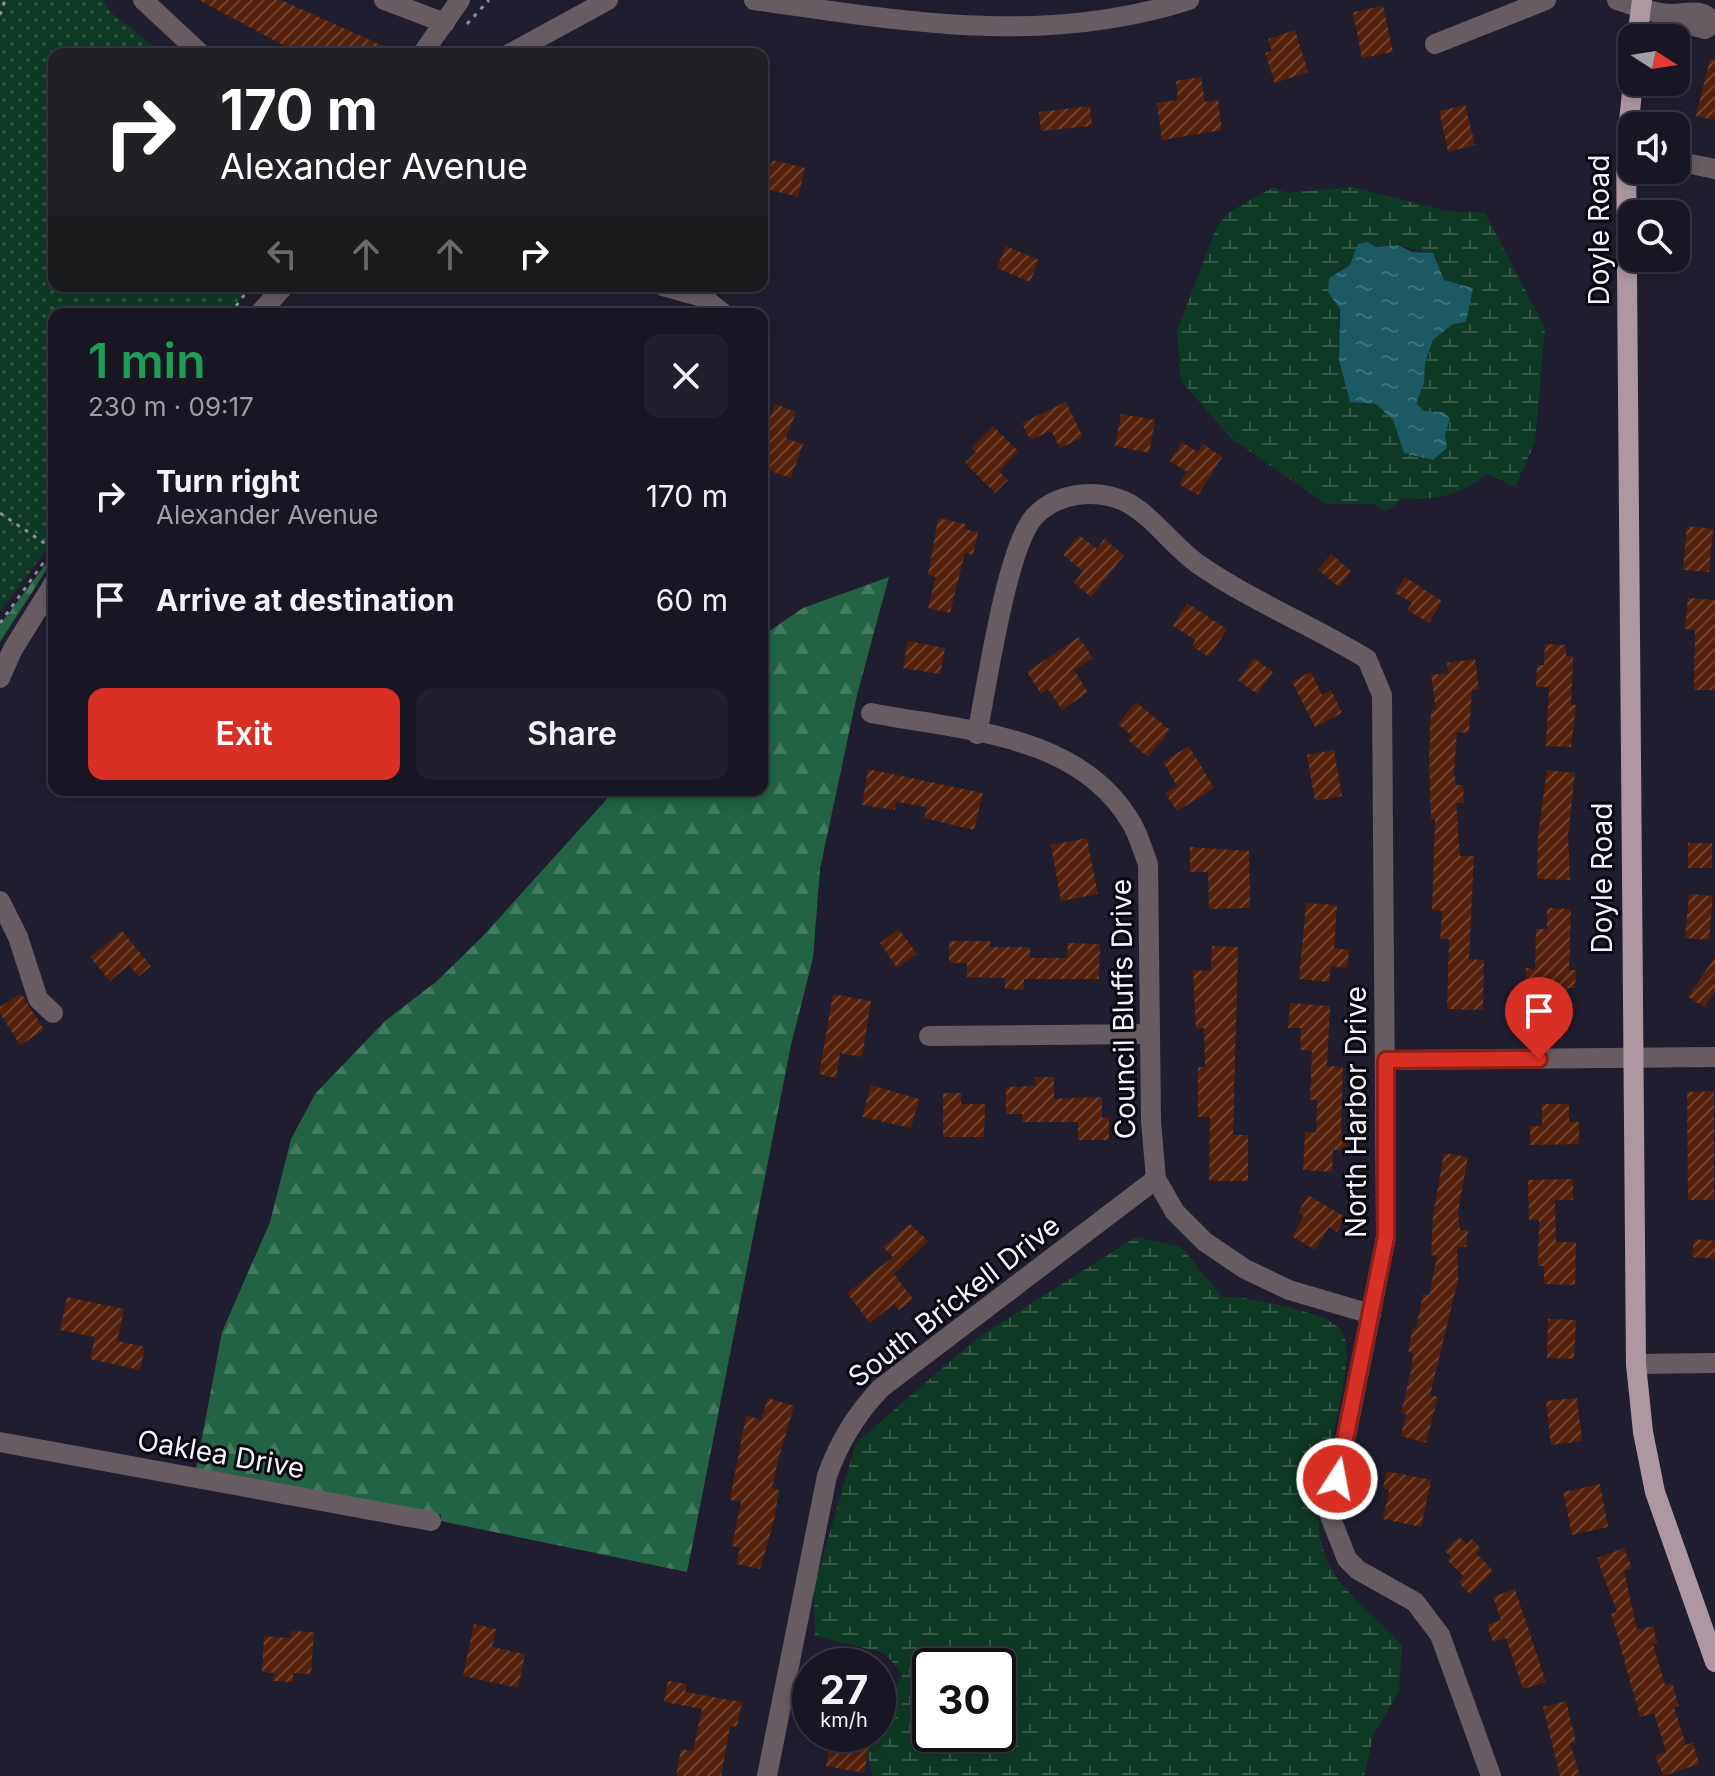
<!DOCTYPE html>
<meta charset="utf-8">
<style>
:root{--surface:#181623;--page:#211f2b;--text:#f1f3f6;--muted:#9f9fa6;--line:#363541;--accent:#d93025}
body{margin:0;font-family:Inter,sans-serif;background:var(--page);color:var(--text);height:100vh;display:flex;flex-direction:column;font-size:30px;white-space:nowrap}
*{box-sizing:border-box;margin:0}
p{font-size:26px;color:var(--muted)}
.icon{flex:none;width:44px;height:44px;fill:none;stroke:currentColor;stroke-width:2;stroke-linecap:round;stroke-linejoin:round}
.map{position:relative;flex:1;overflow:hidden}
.panel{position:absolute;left:48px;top:308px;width:720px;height:488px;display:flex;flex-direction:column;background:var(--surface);border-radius:16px;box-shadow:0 4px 12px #0003,0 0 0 2px var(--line)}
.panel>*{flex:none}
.top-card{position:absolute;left:48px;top:48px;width:720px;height:244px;border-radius:16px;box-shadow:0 4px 12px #0003,0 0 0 2px var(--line);background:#202124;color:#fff;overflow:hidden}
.needle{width:52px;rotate:102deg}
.fabs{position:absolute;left:1618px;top:24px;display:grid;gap:16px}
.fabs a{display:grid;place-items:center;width:72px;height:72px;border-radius:16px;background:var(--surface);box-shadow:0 4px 12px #0003,0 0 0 2px var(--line);font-size:40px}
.speed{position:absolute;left:792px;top:1648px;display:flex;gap:16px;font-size:40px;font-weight:700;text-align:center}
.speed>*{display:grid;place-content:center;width:104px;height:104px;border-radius:50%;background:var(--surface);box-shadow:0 4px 12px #0003,0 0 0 2px var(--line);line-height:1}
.speed small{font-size:20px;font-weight:400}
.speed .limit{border:4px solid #111;border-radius:12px;background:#fff;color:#111}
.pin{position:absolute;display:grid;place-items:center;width:68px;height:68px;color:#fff;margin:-82px -34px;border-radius:50% 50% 50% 0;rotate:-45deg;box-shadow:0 0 8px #0007}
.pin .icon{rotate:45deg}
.me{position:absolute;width:88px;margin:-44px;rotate:11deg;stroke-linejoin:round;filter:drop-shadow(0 0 6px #0008)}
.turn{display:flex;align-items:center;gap:28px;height:168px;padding:0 40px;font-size:36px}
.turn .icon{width:104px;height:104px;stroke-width:2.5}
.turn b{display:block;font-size:56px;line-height:68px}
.lanes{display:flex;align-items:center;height:76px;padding:0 40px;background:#0003;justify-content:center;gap:40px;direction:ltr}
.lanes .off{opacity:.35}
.round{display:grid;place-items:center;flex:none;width:84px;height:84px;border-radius:16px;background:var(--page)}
.head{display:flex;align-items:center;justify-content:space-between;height:136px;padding:0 40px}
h1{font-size:48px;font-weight:600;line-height:60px;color:#1e9e55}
.primary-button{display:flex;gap:16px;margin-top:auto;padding:16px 40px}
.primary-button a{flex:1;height:92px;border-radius:16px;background:var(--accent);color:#fff;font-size:32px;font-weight:600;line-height:92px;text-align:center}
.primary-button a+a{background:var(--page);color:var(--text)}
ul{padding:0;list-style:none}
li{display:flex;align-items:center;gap:24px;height:104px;padding:0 40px}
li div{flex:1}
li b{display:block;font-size:30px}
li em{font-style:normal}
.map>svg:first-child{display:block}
.forest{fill:url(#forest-firs)}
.wetland{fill:url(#wetland-marsh);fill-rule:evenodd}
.park{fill:url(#park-dots)}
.water{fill:url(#water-ripples)}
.building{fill:url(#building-hatch)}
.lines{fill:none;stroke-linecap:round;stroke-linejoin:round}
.path{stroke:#8d8b9a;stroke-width:3;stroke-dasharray:4 6;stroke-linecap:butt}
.minor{stroke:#665c61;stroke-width:20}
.major{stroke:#ad98a2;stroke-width:20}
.route-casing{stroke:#8d1f18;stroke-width:20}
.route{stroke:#d93025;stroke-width:14}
.labels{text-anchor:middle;stroke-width:6;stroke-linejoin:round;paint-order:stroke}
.street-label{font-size:28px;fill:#f4f3ff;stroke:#0a0910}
</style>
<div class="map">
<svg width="1715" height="1776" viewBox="0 0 1715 1776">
<defs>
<pattern id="forest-firs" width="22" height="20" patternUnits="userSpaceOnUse" patternTransform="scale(2)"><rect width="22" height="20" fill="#216344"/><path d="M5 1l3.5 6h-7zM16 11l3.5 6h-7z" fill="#427a60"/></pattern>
<pattern id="wetland-marsh" width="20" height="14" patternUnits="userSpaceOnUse" patternTransform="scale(2)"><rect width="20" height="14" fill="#0e3a25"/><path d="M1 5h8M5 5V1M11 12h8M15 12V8" fill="none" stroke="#325746"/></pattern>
<pattern id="park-dots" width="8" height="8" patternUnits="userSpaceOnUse" patternTransform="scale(2)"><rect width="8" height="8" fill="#0e3a25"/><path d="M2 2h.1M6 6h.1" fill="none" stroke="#325746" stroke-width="1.8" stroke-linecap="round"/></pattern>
<pattern id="water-ripples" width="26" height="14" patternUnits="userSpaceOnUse" patternTransform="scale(2)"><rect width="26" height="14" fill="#1c5a63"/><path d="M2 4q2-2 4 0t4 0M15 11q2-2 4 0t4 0" fill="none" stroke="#3e727a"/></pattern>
<pattern id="building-hatch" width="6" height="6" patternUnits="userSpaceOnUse" patternTransform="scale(2)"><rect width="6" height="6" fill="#54200a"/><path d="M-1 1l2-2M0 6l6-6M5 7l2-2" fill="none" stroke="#6d412f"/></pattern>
</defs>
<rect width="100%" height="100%" fill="#201d2f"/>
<!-- forest -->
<g class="forest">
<path d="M54,553V558L0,642V625Z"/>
<path d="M889,577L857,695L820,869L813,958L791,1045L687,1572L441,1521V1515L196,1469L222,1332L270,1222L291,1139L315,1094L385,1021L437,981L483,936L615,790H762V636L803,608Z"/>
</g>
<!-- wetland -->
<g class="wetland">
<path d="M1274,187L1286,193L1352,187L1448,211L1485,213L1545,328L1535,442L1515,487L1486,473C1467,494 1431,502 1403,498L1386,512L1374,504H1326L1232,439L1181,381L1177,331L1217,226L1231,211ZM1367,242C1379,249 1386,245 1399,246C1406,246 1431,254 1437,258V270L1444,280L1473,288L1466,322L1453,324L1433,340L1425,362L1424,384L1416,403L1424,411L1435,414L1447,448L1433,460L1404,453L1393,420L1376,404L1350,402L1339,360L1338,270L1351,265L1358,245Z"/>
<path d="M1136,1237L1181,1247L1222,1297C1246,1296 1270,1303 1294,1309C1311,1314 1331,1317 1342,1332C1362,1363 1308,1490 1321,1542C1332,1590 1373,1610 1402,1646L1399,1692L1374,1733L1364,1776H873L862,1734H878V1709L887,1702L903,1674L884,1653L815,1636L814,1587L856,1443L977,1338ZM930,1666H998V1734H930Z"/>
</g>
<!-- park -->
<path class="park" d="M0,0H103L110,12L164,54H54V286H250L228,314H54V540L0,611Z"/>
<!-- water -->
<path class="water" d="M1367,242L1376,247L1398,245L1412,252L1433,253L1444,280L1473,288L1466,322L1453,324L1433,340L1425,362L1424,384L1416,403L1424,411L1443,412L1450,418L1445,435L1447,448L1433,460L1404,453L1393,420L1376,404L1350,402L1339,360L1340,309L1328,292L1329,278L1350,265L1358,244Z"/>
<!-- building -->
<g class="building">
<path d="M199,0H281L401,54H308L291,45L290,49Z"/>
<path d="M1383,6L1393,52L1362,58L1353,12Z"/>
<path d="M1295,30L1308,72L1275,83L1265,53L1272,51L1268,39Z"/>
<path d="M1710,59L1715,60V120L1696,116Z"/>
<path d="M1201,77L1205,102L1218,100L1222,130L1162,140L1157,103L1178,100L1176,81Z"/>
<path d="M1465,105L1475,145L1448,152L1439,111Z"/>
<path d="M1090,106L1092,126L1041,131L1039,112Z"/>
<path d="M772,160L805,168L798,197L762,188V173L769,175Z"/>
<path d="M1006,246L1039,260L1030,282L997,268Z"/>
<path d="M1066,402L1083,437L1060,448L1051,431L1030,440L1022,423Z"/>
<path d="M775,404L796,412L786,438L803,444L791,478L762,468V439Z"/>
<path d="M1121,414L1155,420L1149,453L1115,446Z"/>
<path d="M993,426L1018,451L999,471L1008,480L995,493L965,463L976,452L971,448Z"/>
<path d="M1182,442L1198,452L1203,444L1222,457L1198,495L1179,484L1187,472L1170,461Z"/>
<path d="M938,518L966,524L964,529L978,532L973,555L965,553L950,613L928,608L936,577L928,575Z"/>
<path d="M1687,526L1713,529L1709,572L1683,570Z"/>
<path d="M1079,535L1097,549L1104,539L1124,555L1091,597L1074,583L1083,571L1063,555Z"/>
<path d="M1331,554L1351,571L1339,587L1318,570Z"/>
<path d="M1405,577L1442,601L1429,623L1407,610L1412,603L1395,593Z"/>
<path d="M1688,598L1715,600V690H1694L1695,630L1685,629Z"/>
<path d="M1187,603L1227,629L1209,657L1192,646L1195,640L1173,626Z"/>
<path d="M1079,637L1093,658L1074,670L1088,692L1062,710L1048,689L1041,694L1027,672Z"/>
<path d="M908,641L945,648L940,674L903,668Z"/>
<path d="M1545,644L1566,645V656H1573L1571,705H1576L1571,747L1546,746L1549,687H1536L1537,665H1544Z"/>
<path d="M1254,658L1273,672L1257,694L1238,680Z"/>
<path d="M1475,659L1479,689L1472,690L1469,733L1457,732L1454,772L1456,785H1463L1464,803H1456L1460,856H1474L1469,959L1484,960L1483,1010L1447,1009L1449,939H1440L1442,911L1432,910L1435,819H1431L1429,756L1431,710H1436L1431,675L1448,673L1447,663Z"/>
<path d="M1311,672L1322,695L1331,690L1342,713L1315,727L1292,682Z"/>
<path d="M1136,702L1170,730L1148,757L1128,740L1132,736L1118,724Z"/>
<path d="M1189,746L1214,788L1177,811L1165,793L1177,786L1163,762Z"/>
<path d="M1334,750L1342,796L1315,801L1307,755Z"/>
<path d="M868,769L983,793L974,830L924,818L927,807L896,802L895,810L862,805Z"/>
<path d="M1547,770L1575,773L1568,835L1570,880L1537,879L1538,835Z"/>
<path d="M1087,838L1098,894L1061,901L1051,845Z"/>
<rect x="1688" y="843" width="24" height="25"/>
<path d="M1190,847L1249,851L1250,908L1209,909L1208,872H1190Z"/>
<path d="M1689,894L1713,896L1709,940L1685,938Z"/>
<path d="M1306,903L1337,905L1334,948L1349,950L1347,968L1331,966L1329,982L1299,979Z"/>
<path d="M1547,908L1571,909L1569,970H1576L1575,988H1567V1018L1534,1016L1535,1005H1525L1526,968L1535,969L1536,929H1547Z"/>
<path d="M899,929L917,954L897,968L880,943Z"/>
<path d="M122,931L151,966L139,976L129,965L110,981L90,957Z"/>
<path d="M949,941H990V947H1030V958H1067L1068,943L1100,944L1099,979H1024V990L1005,989V978L967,977V963H949Z"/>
<path d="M1212,946L1238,947L1233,1135H1248V1181H1209L1210,1117H1198V1067H1205L1204,1028H1196L1193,970L1211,971Z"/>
<path d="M1715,957V991L1704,1007L1688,997Z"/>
<path d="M21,993L44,1030L20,1045L0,1013V1007Z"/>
<path d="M833,994L871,1001L862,1057L840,1053L836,1078L819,1074Z"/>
<path d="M1290,1003L1330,1006L1327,1066L1343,1067L1341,1134H1348L1347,1150H1333L1332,1172L1303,1170L1305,1132H1316L1317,1100H1310L1312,1051L1300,1050L1301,1028H1288Z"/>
<path d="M1035,1077H1054V1099L1102,1097V1118H1109V1140H1078V1122H1022V1114H1006V1087L1036,1086Z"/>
<path d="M871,1085L919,1099L911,1128L862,1117Z"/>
<path d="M1714,1091V1200H1688L1687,1092Z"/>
<path d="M943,1093H962L961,1104H985L984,1137H943Z"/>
<path d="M1542,1104H1569V1122H1579V1144L1530,1145V1126H1542Z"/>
<path d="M1444,1153L1468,1157L1458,1212L1460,1230H1468L1466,1247H1457L1458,1280L1430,1395L1438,1397L1426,1443L1401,1436L1406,1414L1401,1413L1411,1371L1413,1353L1408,1351L1413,1328L1416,1329L1423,1294L1429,1295L1437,1256L1431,1255L1433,1215Z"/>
<path d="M1573,1179V1200H1555L1556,1242H1576L1575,1285L1544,1284V1266H1538L1539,1220H1529L1528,1180Z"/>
<path d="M1308,1195L1345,1217L1337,1232L1329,1227L1315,1250L1292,1236L1304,1216L1298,1213Z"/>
<path d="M910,1224L928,1241L894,1274L913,1299L899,1310L894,1304L870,1323L847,1293L893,1257L883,1247Z"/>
<path d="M1694,1239L1715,1241V1259L1692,1257Z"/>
<path d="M67,1297L124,1309L117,1341L145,1347L140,1370L90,1359L95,1337L60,1330Z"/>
<path d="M1548,1319L1576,1320L1574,1359L1547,1358Z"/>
<path d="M768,1398L794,1406L778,1460L772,1488L779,1490L774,1521L760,1569L736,1564L740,1548L732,1546L741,1502L730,1500L746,1415L761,1420Z"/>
<path d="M1577,1398L1582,1441L1551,1445L1546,1401Z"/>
<path d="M1386,1471L1431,1480L1421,1527L1383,1519L1389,1490L1383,1488Z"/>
<path d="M1600,1484L1608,1527L1572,1535L1563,1492Z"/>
<path d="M1459,1537L1467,1544L1472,1539L1481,1549L1476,1553L1493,1571L1470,1594L1458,1582L1464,1577L1447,1560L1451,1557L1445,1551Z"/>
<path d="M1624,1548L1632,1568L1624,1571L1637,1630L1653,1626L1657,1643L1653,1644L1665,1685L1672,1683L1679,1706L1674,1707L1686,1745L1693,1742L1699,1764L1663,1776L1655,1755L1666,1752L1654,1713L1640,1717L1611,1613L1617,1612L1597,1558Z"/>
<path d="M1515,1589L1546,1682L1523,1689L1506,1638L1493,1642L1487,1625L1501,1620L1493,1597Z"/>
<path d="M474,1624L496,1629L492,1647L525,1654L518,1688L463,1676Z"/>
<path d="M292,1631L314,1632L311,1674L293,1673V1682L273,1681L274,1673L262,1672L264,1636L291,1638Z"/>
<path d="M668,1681L687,1684L685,1692L742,1702L737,1727L730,1726L721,1776H676L681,1749L693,1751L702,1709L664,1702Z"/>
<path d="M1566,1701L1576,1742L1570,1743L1580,1776H1560L1543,1707Z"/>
<path d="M832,1734H864L863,1741L870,1743L864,1773L826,1766Z"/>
</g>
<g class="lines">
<!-- path -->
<g class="path">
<path d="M0,15L5,0"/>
<path d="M467,24L489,0"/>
<path d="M230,314L251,286"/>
<path d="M0,513L53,549"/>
<path d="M0,623L54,548"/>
</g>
<!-- minor -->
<g class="minor">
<path d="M143,0L201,54"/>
<path d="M384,0L445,23"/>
<path d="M754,0C903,21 1042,47 1189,0"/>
<path d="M1617,0C1633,5 1656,15 1673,14C1690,13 1701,8 1714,22L1705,29L1682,23L1674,14"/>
<path d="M1435,44L1546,0"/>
<path d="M422,54L460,0"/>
<path d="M509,54L608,0"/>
<path d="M1676,161L1715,169"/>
<path d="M663,286L703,297L724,314"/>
<path d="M259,314L284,286"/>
<path d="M0,678L13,649L54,583"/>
<path d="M871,713C963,731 1080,733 1132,824C1139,836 1143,851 1148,864L1151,1121L1156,1179L1175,1212L1205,1242L1245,1269L1289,1290L1371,1314"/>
<path d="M977,734C987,686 1006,549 1034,517C1056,493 1095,488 1124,501C1149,512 1174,547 1198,564C1251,601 1312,625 1367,659L1382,695L1386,1237L1330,1516L1347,1559L1358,1570L1415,1602L1440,1635L1491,1776"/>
<path d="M0,901L18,937L38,999L53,1013"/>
<path d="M929,1036L1149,1034"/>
<path d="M1386,1060L1715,1057"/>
<path d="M1636,1364L1715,1363"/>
<path d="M0,1442L431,1521"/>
<path d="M767,1776L827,1476C839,1442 856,1414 881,1388L1156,1179"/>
</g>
<!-- major -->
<g class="major">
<path d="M1637,38L1642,0"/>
<path d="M1633,82L1626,151L1636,1364L1643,1432L1655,1492L1715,1662"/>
</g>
</g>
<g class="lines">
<defs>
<path id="route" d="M1337,1479L1386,1237V1060L1539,1059"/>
</defs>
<!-- route casing -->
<use href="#route" class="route-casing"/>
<!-- route -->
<use href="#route" class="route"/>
</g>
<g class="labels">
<!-- street labels -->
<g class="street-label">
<text transform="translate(1599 230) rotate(-90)" y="10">Doyle Road</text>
<text transform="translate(1602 878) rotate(-90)" y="10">Doyle Road</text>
<text transform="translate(1123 1009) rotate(-91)" y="10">Council Bluffs Drive</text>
<text transform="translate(1356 1112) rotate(-90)" y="10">North Harbor Drive</text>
<text transform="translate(954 1301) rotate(-38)" y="10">South Brickell Drive</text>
<text transform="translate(221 1454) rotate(10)" y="10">Oaklea Drive</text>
</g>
</g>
</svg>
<div class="fabs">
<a><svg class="needle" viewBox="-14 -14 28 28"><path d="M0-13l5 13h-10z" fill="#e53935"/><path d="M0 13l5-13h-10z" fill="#9f9fa6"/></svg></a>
<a><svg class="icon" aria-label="sound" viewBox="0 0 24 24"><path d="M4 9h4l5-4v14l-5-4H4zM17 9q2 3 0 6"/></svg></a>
<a><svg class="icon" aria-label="search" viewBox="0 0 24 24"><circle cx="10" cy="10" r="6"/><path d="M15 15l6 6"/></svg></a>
</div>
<div class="speed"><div>27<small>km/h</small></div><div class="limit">30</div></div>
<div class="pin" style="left:1539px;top:1059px;background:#d93025"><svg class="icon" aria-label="arrive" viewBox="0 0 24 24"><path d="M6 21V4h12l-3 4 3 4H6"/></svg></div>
<svg class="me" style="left:1337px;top:1479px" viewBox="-20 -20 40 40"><circle r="17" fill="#d93025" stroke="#fff" stroke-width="3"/><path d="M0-11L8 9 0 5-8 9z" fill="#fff"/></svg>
<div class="top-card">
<div class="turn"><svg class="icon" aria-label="right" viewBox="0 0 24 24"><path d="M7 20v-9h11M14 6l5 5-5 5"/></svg><div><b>170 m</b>Alexander Avenue</div></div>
<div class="lanes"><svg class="icon off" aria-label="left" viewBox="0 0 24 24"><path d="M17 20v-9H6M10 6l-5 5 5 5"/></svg><svg class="icon off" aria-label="ahead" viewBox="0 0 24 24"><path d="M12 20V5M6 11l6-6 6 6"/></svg><svg class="icon off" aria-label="ahead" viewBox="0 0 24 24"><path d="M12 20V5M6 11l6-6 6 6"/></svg><svg class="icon" aria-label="right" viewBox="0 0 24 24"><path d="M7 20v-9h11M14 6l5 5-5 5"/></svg></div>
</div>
<section class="panel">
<div class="head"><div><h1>1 min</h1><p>230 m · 09:17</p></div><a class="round"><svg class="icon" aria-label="close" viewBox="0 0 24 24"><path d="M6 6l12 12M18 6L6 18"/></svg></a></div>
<ul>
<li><svg class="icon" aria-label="right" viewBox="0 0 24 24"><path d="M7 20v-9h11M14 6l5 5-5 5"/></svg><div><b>Turn right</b><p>Alexander Avenue</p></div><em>170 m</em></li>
<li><svg class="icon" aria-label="arrive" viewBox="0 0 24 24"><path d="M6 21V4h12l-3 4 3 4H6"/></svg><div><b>Arrive at destination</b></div><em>60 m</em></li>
</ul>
<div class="primary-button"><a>Exit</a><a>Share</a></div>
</section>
</div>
